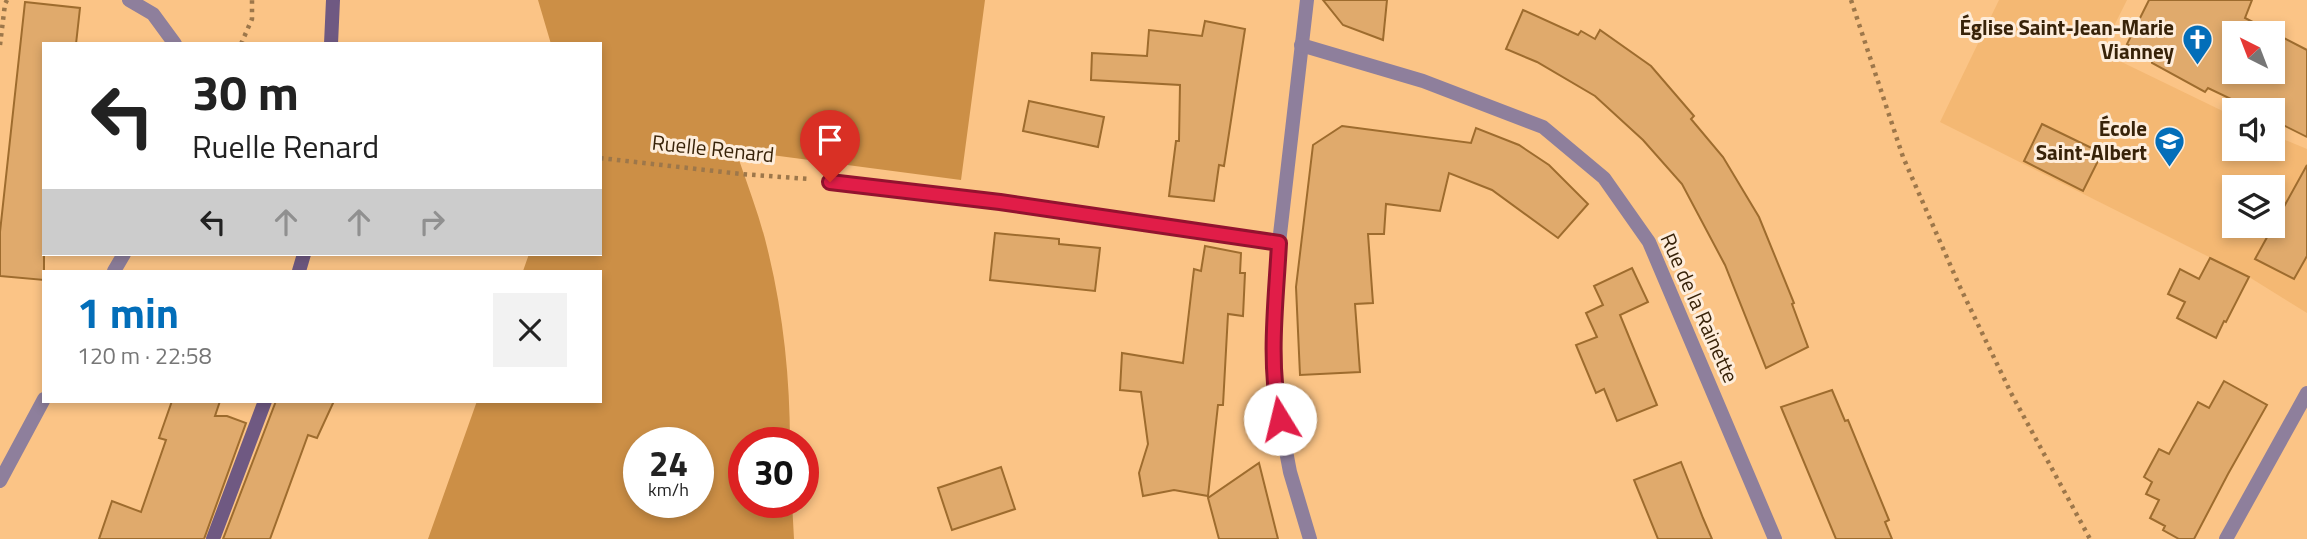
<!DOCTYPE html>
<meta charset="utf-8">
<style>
:root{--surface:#fff;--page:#f2f2f2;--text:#222;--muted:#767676;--accent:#036eb9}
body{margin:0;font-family:"Titillium Web",sans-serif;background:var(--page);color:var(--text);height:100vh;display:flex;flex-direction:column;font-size:26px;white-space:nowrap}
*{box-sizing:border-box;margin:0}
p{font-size:23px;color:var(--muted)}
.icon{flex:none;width:38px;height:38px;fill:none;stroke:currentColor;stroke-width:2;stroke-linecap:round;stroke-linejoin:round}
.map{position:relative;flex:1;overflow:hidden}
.drawer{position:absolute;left:42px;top:270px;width:560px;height:133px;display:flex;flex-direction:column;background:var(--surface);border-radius:0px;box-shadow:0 4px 10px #0003}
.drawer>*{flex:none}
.hud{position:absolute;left:42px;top:42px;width:560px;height:214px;border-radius:0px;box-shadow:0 4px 10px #0003;background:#fff;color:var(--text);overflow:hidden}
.needle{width:46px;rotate:318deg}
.buttons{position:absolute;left:2222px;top:21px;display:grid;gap:14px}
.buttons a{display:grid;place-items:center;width:63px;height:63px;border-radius:0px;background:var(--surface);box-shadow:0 4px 10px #0003;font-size:35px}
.speed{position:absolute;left:623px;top:427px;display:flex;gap:14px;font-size:35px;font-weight:700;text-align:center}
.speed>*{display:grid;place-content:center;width:91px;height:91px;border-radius:50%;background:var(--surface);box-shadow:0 4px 10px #0003;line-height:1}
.speed small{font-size:18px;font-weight:400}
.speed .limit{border:10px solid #d22;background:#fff;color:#111}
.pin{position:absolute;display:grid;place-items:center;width:60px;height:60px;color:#fff;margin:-72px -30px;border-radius:50% 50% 50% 0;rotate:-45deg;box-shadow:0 0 7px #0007}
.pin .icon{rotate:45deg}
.me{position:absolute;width:77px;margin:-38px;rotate:351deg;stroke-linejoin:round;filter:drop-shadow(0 0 5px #0008)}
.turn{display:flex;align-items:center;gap:24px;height:147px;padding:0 35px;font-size:32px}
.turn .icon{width:91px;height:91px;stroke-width:2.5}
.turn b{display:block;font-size:49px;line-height:60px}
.lanes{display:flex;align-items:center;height:66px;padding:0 35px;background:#0003;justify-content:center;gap:35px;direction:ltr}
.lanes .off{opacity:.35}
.round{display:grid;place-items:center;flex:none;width:74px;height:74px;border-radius:0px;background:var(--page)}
.overview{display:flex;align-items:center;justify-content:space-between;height:119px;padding:0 35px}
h1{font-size:42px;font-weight:700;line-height:52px;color:var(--accent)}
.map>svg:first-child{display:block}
.built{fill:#f4b873;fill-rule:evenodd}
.green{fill:#cc8f46;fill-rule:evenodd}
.building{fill:#e0aa6c;stroke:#9e6c2e;stroke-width:2;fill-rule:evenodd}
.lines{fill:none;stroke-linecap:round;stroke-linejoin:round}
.path{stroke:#9d774a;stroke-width:4.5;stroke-dasharray:3.5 5;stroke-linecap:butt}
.lane{stroke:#8e7f9c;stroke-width:14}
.street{stroke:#8e7f9c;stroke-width:14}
.secondary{stroke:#6f5982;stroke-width:14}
.route-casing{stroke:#92132f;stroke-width:18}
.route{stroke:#e11d48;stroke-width:12}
.labels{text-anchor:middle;stroke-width:6;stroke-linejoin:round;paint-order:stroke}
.poi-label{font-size:21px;font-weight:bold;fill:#382309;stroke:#feeddb;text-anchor:end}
.street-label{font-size:21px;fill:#382309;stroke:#feeddb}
</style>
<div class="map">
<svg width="2307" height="539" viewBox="0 0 2307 539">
<rect width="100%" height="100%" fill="#fbc486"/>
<!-- built -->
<path class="built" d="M1999,0H2127L2101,52L2235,117V149H2273V135L2307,149V313L2249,277L1940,122ZM2235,187H2273V226H2235Z"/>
<!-- green -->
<path class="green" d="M538,0H985L961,180L734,150L739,160C749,189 760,218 767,247C783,311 790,377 790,443H744V502H792L794,539H428L477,401H600V271H523L529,254H600V44H551ZM639,443H698V502H639Z"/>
<!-- building -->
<g class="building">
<path d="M1323,0H1387L1383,40L1343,25Z"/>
<path d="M2149,0H2252L2245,18L2307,50V137L2273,120V110H2254L2208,88L2205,92L2152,63V58L2127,44ZM2235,33H2273V72H2235Z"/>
<path d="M25,2L80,8L76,44H44V280L0,276V232Z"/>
<path d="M1523,10L1578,35L1581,31L1595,39L1600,30L1651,66L1694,116L1691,119L1723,157L1759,217L1794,303L1792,304L1808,347L1766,368L1725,265L1682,184L1643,140L1595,96L1537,62L1506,49Z"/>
<path d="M1205,21L1245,29L1224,166L1219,165L1214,201L1169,196L1176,141H1179L1180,85L1091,80L1092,53L1147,56L1149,30L1202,36Z"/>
<path d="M1029,101L1104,117L1098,147L1023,131Z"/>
<path d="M2042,124L2102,153L2083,191L2024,161Z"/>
<path d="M1342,126L1471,143L1476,128L1519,145L1549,165L1588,204L1558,238L1492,190L1449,173L1440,211L1386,204L1384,234H1368L1373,303L1355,304L1360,372L1300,375L1296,287L1313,145Z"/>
<path d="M2307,165V256L2294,279L2255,259Z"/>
<path d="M995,233L1059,239V244L1100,248L1095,291L990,280Z"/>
<path d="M1205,246L1241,253L1240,273H1245L1243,316L1228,314L1223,405H1218L1208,496L1174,490L1143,496L1139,473L1148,444L1141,392L1120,390L1122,353L1183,363L1194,269L1201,271Z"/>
<path d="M2210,258L2249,277L2226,322L2224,321L2216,338L2177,318L2185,302L2168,294L2180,269L2199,279Z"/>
<path d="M1632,268L1648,302L1620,315L1657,405L1617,421L1604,389L1596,393L1576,345L1597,337L1586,313L1603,305L1594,286Z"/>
<path d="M2224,381L2267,405L2228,474L2194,539H2179L2163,530L2165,526L2150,518L2159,500L2146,494L2152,482L2144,477L2159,449L2169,454L2198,402L2209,408Z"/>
<path d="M1832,390L1845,421L1848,420L1889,520L1885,522L1892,539H1836L1781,407Z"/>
<path d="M172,401H220L215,416H227L246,423L204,539H99L112,501L141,512L166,440L159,438Z"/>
<path d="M276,401H334L317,438L308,435L270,539H223Z"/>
<path d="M1681,462L1703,518L1712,539H1658L1634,480Z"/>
<path d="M1259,463L1278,539H1219L1208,498Z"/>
<path d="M1001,467L1015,509L952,530L938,488Z"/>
</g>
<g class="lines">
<!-- path -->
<g class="path">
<path d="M1851,0L1903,157L1959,285L2011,393L2090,539"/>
<path d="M241,44L252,19V0"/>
<path d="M0,45L5,4L7,0"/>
<path d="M600,158L741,174L809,179"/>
</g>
<!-- lane -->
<path class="lane" d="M830,182L1000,202L1279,243"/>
<!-- street -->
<g class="street">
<path d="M129,0L153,14L175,44"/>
<path d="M1307,0L1279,243L1273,343L1275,393L1290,472L1310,539"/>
<path d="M1301,45L1423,81L1543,127L1604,178L1649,242L1775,539"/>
<path d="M114,271L124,254"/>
<path d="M0,481L44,399"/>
<path d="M2226,539L2307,393"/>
</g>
<!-- secondary -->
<g class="secondary">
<path d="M331,44L333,0"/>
<path d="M299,271L304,254"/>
<path d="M213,539L265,401"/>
</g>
</g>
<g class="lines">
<defs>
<path id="route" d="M830,182L1000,202L1279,243C1276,302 1268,361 1280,419"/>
</defs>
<!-- route casing -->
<use href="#route" class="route-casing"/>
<!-- route -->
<use href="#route" class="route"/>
</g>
<!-- icons -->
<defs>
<symbol id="church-pin" viewBox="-11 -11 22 30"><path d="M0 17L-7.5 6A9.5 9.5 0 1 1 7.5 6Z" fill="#036eb9" stroke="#feeddb"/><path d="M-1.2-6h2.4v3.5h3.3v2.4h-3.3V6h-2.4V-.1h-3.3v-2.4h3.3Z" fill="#fff"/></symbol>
<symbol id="school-pin" viewBox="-11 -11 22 30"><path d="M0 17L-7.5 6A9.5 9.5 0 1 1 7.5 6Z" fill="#036eb9" stroke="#feeddb"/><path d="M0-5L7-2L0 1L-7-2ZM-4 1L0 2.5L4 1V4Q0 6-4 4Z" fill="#fff"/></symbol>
</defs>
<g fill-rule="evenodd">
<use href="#church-pin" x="2180" y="22" width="35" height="47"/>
<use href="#school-pin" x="2152" y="124" width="35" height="47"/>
</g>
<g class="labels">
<!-- poi labels -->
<g class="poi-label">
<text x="2174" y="35">Église Saint-Jean-Marie<tspan x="2174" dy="24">Vianney</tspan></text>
<text x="2147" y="136">École<tspan x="2147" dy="24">Saint-Albert</tspan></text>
</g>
<!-- street labels -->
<g class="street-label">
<text transform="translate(713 149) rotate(6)" y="7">Ruelle Renard</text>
<text transform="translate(1699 308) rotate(66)" y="7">Rue de la Rainette</text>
</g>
</g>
</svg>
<div class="buttons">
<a><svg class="needle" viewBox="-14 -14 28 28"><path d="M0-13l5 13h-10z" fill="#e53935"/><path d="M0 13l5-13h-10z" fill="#767676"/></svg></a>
<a><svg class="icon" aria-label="sound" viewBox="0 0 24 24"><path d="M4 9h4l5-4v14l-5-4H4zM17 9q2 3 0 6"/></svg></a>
<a><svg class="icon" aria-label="layers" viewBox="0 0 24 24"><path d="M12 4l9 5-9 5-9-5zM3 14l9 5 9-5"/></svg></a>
</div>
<div class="speed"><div>24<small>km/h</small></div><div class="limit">30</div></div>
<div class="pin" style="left:830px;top:182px;background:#d93025"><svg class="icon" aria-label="arrive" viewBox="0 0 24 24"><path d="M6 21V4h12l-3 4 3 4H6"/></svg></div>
<svg class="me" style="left:1280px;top:419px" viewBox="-20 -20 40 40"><circle r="19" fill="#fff"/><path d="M0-13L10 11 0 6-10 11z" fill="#e11d48"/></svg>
<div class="hud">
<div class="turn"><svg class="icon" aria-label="left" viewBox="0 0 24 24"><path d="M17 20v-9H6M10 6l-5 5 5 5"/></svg><div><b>30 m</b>Ruelle Renard</div></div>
<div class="lanes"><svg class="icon" aria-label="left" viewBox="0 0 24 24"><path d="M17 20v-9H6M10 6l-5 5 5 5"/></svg><svg class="icon off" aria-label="ahead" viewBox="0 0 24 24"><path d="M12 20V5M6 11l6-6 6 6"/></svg><svg class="icon off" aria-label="ahead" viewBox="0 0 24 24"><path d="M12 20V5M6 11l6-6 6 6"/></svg><svg class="icon off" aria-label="right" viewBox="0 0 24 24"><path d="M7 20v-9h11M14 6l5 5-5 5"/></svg></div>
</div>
<section class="drawer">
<div class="overview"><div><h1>1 min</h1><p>120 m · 22:58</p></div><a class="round"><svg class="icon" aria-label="close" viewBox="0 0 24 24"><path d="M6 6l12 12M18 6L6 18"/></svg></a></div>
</section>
</div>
